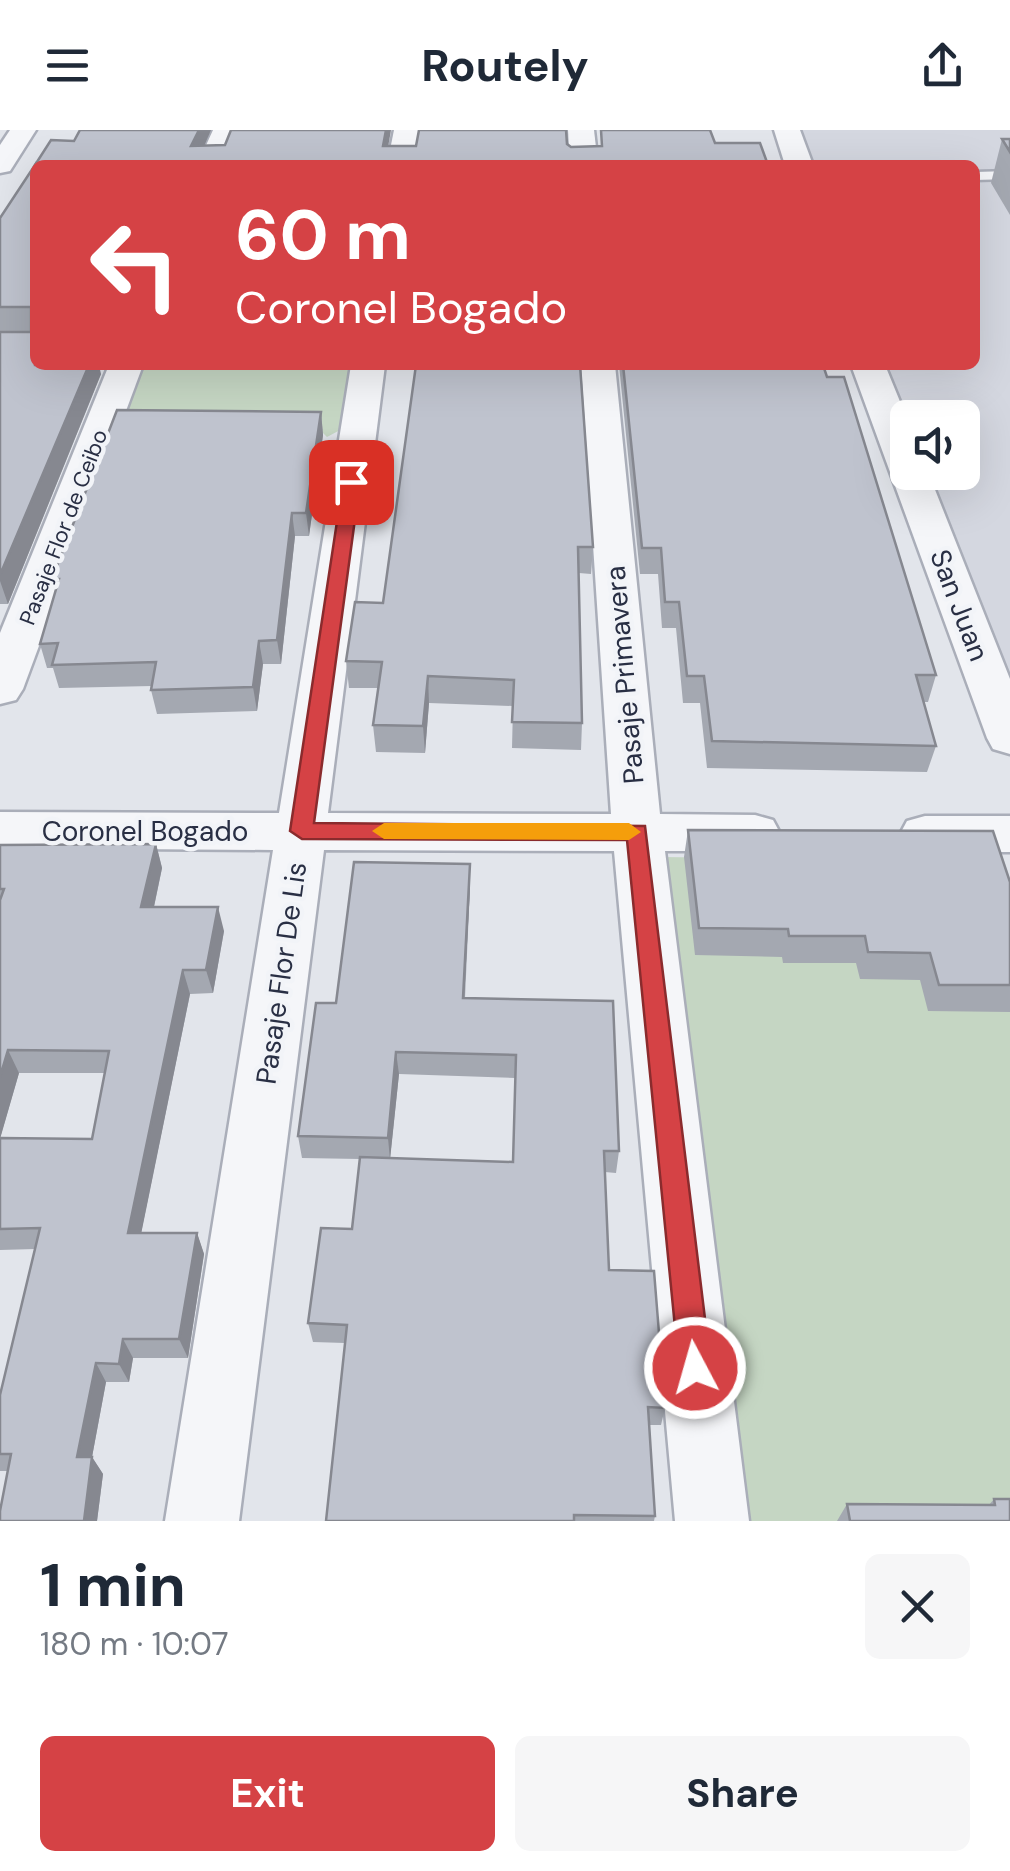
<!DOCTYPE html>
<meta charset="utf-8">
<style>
:root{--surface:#fff;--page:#f6f6f7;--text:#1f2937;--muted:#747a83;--accent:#d54245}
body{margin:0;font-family:"DM Sans",sans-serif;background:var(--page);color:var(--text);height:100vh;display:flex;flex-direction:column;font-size:38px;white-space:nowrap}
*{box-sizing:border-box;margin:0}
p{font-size:32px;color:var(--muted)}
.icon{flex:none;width:55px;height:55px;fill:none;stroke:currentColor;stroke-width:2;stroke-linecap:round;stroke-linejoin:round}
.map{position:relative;height:1391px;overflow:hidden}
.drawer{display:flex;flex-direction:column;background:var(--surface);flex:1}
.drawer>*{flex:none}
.banner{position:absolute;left:30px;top:30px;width:950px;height:210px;border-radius:15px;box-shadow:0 10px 40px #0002;background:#d54245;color:#fff;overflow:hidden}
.buttons{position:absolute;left:890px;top:270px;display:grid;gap:20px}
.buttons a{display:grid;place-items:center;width:90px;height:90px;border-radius:15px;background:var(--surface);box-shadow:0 10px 40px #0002;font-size:50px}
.pin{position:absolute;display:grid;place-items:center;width:85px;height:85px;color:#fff;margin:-42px;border-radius:20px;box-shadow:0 5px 15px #0006}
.me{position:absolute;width:110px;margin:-55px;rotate:354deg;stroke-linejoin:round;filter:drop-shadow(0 0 8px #0008)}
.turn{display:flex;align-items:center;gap:35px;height:210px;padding:0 40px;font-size:45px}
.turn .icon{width:130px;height:130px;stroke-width:2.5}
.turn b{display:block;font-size:70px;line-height:85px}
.round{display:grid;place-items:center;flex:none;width:105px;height:105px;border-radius:15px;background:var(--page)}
.overview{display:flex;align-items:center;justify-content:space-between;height:170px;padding:0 40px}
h1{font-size:60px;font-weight:700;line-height:75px}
.action{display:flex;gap:20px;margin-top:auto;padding:20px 40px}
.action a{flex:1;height:115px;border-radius:15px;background:var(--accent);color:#fff;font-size:40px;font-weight:700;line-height:115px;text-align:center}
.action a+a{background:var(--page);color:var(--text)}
header{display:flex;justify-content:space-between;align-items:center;height:130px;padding:0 40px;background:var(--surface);font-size:45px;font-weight:700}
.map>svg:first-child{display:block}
.built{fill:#d4d7e0}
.green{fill:#c5d6c3}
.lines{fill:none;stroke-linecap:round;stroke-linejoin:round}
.service-casing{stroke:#aaaeb9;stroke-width:5}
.minor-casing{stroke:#aaaeb9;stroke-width:5}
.service{fill:#f5f6f9;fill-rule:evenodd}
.minor{fill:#f5f6f9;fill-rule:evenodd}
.wall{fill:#a4a8b1;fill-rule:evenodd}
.shaded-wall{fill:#868890}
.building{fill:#bfc3ce;stroke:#868890;stroke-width:2.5}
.route{fill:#d54245;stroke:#8a2b2d;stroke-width:2.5}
.slow{fill:#f59e0b}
.labels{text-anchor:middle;stroke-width:9;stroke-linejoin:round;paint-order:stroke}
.far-street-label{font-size:22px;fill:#292f44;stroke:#f2f4f8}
.street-label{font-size:28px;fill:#292f44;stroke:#f2f4f8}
</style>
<header><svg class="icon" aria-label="menu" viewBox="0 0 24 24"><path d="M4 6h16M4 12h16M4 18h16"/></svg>Routely<svg class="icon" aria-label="share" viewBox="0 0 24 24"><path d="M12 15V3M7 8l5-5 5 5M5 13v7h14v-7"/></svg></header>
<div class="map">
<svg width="1010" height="1391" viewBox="0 0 1010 1391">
<rect width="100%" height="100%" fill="#e2e5eb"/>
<!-- built -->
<path class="built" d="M791,0H1010V553L926,343L962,342V288H908L907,295L884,235H975V35H805Z"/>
<!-- green -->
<g class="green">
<path d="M129,235H352L342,299L327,307L320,300L107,296Z"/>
<path d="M661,727L819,729L1010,754V1391H731Z"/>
</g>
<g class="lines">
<defs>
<path id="service" d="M1010,41V49L975,50V42Z"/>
<g id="minor">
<path d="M10,0H36L10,41L0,43V15Z"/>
<path d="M213,0H239L225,35H197Z"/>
<path d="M394,0H420L415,35H387Z"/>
<path d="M568,0H594L598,35H570Z"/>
<path d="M774,0H800L813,35H785Z"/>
<path d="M109,235H143L23,559L16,570L0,574V503Z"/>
<path d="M351,235H385L328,683L611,684L581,235H615L660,684L755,685L773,690L780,703L773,716L755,721H665L749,1391H675L614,721L324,720L239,1391H165L273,720L0,718V682L279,683Z"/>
<path d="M851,235H885L908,291V342H928L1010,549V624L993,619L987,608Z"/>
<path d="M925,686H1010V722H925L907,717L900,704L907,691Z"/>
</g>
</defs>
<!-- service casing -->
<use href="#service" class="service-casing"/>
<!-- minor casing -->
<use href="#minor" class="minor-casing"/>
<!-- service -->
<use href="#service" class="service"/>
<!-- minor -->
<use href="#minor" class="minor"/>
</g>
<!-- wall -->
<g class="wall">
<path d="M1002,9H1010V85L991,53Z"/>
<path d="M35,35V235L101,244L8,474H0V202H31L0,201V88Z"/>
<path d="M416,235L593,417L591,444L579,443L582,593L581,620L512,618L513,576L429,573L425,623L376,622L373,595L378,558H349L346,531L383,473Z"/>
<path d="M619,235H823L936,545L928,572H923L936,616L927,642L707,638L700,573H683L676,498H662L658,444H640Z"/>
<path d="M321,282L323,305L309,406H295L281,534H263L257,581L157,584L151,560L152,556L59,558L53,538H47L40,514L56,462L52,449Z"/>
<path d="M688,700L1010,752V882L928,881L920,850L860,849L856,833H783L782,827L695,825L684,727Z"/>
<path d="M156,714L162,738L154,777L224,801L213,863L190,864L141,1103H197L204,1124L188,1228H133L129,1252H106L92,1327L103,1344L97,1391H0L8,1341H0V1265L35,1119L0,1120V715ZM19,943H105L92,1009L0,1008Z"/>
<path d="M470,734V758L465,868L619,1021L616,1043L605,1042L609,1140L665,1278L661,1295H649L655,1386L654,1391H326L345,1213L313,1212L308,1193L352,1099L360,1029L302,1028L298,1006L336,873ZM399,944L515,948L513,1032L390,1028Z"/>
<path d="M994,1369L1010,1391H837L847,1374L989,1375Z"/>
</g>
<!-- shaded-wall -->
<g class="shaded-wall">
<path d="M199,0H211L196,35L191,16Z"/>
<path d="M386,0H391L385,35L383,16Z"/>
<path d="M89,235H99L101,244L8,474L0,451V445Z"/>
<path d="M321,282L323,305L309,406L306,383Z"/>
<path d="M292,383L295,406L281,534L277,510Z"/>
<path d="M259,511L263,534L257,581L253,557Z"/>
<path d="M428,546L429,573L425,623L423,596Z"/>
<path d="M156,714L162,738L149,800L141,777Z"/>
<path d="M470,734V758L463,890V868Z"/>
<path d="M218,777L224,801L213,863L206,840Z"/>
<path d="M183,840L190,864L137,1124L128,1103Z"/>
<path d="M8,920L19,943L0,1009V947Z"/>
<path d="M396,922L399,944L390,1030L388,1008Z"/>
<path d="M197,1103L204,1124L188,1228L179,1209Z"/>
<path d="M123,1209L133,1228L129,1252L119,1234Z"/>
<path d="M96,1233L106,1252L92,1327L103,1344L97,1391H84L77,1327Z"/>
</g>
<!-- building -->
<g class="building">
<path d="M80,0H199L191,16L225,15L231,0H386L383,16H416L419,0H566L567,14L571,17L602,16L601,0H710L715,13H760L768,35H35L51,10L74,11Z"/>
<path d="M1002,9H1010V22Z"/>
<path d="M35,35V235H89L0,445V202H31V177H0V88Z"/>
<path d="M416,235H580L593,417H578L582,593L512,592L514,550L428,546L423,596L373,595L382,532L346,531L355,472L383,473Z"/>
<path d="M623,235H823L827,247H844L936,545H916L936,616L712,611L704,546H687L679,472H665L661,418H642Z"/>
<path d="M117,280L321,282L306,383H292L277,510L259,511L253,557L151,560L156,532L52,535L58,513L40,514L59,449H52Z"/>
<path d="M688,700L993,701L1010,752V855H939L930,823L868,822L865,806H789L788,799L699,798Z"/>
<path d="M156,714L141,777H218L206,840H183L128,1103H197L179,1209H123L119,1234L96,1233L77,1327H92L84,1391H0V1381L11,1324H0V1265L40,1098L0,1099V1008L92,1009L109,921L8,920L0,947V770L4,759H0V715Z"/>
<path d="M354,732L470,734L463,868L613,871L619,1021H604L609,1140L654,1141L665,1278L648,1277L655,1386L574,1385V1391H326L347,1195L308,1193L321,1098L352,1099L360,1027L513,1032L516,925L396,922L388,1008L298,1006L316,873H336Z"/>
<path d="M994,1369H1010V1391H850L847,1374L995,1375Z"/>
</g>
<!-- route -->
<path class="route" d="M351,346L360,352L314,693L645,696L711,1238L706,1249L695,1253L684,1249L679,1238L627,710L302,709L290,701L343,352Z"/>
<!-- slow -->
<path class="slow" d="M384,693H629L641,702L629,710L384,709L372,701Z"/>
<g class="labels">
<!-- far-street labels -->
<g class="far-street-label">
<text transform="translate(63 397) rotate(-69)" y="8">Pasaje Flor de Ceibo</text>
</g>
<!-- street labels -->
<g class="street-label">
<text transform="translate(960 475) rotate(69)" y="10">San Juan</text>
<text transform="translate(624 545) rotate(-95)" y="10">Pasaje Primavera</text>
<text x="145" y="711">Coronel Bogado</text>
<text transform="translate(281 843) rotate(-82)" y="10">Pasaje Flor De Lis</text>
</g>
</g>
</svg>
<div class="buttons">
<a><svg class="icon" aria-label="sound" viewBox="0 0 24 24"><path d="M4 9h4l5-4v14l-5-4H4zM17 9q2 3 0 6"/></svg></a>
</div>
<div class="pin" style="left:351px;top:352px;background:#d93025"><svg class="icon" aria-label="arrive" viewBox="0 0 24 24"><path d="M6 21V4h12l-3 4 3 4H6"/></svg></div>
<svg class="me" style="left:695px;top:1238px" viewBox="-20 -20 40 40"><circle r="17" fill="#d54245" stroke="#fff" stroke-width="3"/><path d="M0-11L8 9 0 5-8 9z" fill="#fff"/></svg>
<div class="banner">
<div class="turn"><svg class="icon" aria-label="left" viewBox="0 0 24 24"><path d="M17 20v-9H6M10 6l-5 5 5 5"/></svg><div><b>60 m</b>Coronel Bogado</div></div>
</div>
</div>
<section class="drawer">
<div class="overview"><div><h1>1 min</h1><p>180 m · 10:07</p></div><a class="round"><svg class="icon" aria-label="close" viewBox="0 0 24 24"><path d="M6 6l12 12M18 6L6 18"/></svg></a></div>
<div class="action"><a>Exit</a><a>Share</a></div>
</section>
